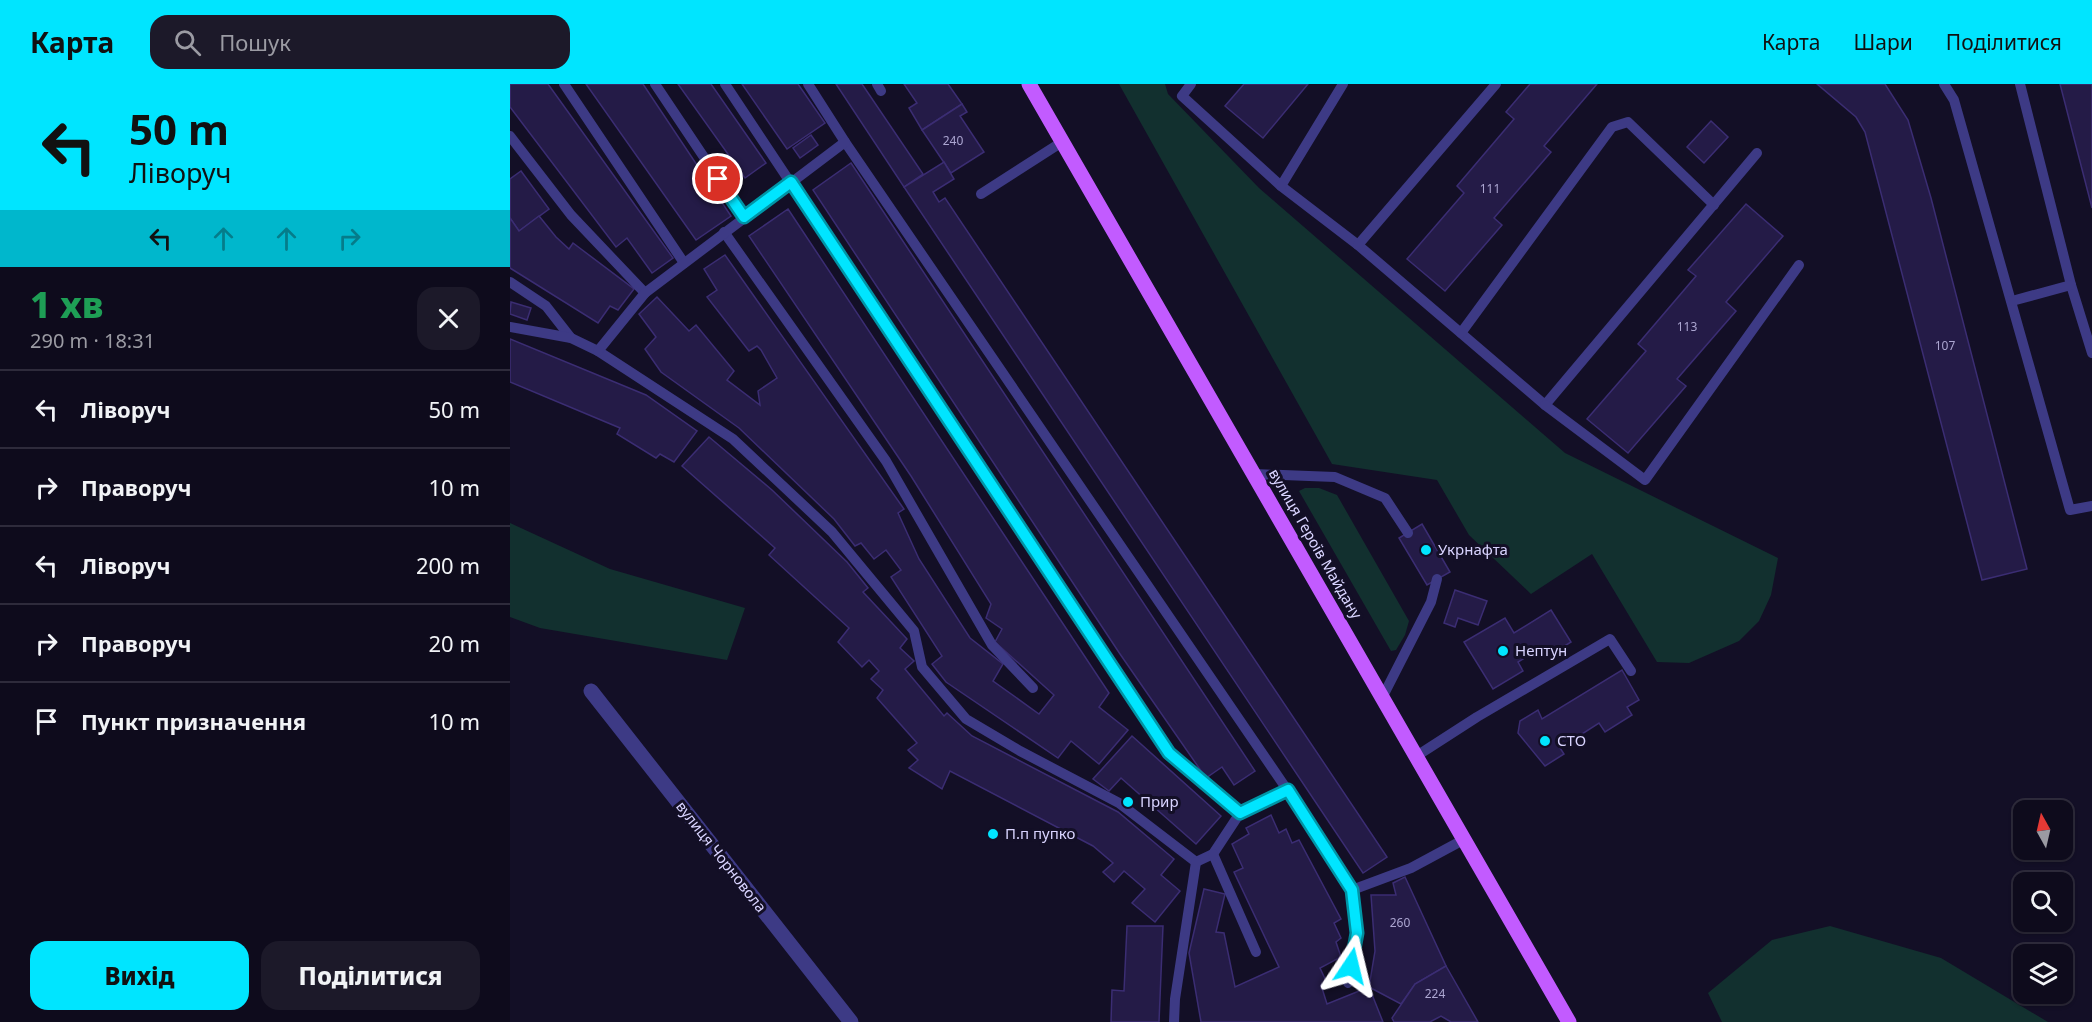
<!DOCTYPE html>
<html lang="uk">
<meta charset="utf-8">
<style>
:root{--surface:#0e0b1c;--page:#1c1929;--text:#f1f3f6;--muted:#9b9ba3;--line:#2e2b3b;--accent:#00e5ff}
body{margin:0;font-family:"Noto Sans",sans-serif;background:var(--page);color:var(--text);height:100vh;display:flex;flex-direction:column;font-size:22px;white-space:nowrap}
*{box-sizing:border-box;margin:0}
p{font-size:20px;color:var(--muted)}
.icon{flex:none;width:33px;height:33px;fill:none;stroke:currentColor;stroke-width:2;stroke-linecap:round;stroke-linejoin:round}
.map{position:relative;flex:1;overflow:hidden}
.sheet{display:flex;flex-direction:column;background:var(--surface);width:510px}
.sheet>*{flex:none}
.banner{background:#00e5ff;color:#111;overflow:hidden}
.needle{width:39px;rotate:352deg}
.fabs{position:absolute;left:1503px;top:716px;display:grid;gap:12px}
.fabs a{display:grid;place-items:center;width:60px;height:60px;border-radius:12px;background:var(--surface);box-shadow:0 2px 4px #0004,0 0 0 2px var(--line);font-size:30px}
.pin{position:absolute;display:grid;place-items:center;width:51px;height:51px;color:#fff;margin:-26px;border:3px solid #fff;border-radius:50%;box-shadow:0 2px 6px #0007}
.me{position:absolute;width:66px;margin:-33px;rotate:10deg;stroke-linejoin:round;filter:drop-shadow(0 0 4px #0008)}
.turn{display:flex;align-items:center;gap:21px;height:126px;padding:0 30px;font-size:27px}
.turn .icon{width:78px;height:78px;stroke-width:2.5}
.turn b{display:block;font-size:42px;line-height:51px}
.lanes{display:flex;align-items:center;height:57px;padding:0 30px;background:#0003;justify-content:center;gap:30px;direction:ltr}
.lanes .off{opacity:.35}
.round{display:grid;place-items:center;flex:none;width:63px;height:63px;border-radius:18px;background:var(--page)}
.headline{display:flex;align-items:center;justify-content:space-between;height:102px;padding:0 30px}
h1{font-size:36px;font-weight:800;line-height:45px;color:#1e9e55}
.cta{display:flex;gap:12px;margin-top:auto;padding:12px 30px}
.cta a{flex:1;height:69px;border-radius:18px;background:var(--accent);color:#111;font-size:24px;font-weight:800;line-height:69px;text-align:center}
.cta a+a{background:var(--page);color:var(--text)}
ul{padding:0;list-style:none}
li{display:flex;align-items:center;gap:18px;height:78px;padding:0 30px;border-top:2px solid var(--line)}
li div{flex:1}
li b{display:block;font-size:22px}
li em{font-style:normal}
header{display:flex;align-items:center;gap:36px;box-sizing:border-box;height:84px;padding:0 30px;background:var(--accent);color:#111}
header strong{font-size:28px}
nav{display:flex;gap:33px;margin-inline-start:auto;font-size:21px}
.search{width:420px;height:54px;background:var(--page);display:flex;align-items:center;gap:15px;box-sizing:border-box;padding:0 21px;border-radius:18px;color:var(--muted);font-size:22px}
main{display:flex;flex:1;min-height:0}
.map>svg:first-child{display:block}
.green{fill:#12302f}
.building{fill:#241b47;stroke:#3b2d73;stroke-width:1.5}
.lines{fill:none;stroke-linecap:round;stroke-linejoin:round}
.lane{stroke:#3d3a85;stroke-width:10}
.street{stroke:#3d3a85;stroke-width:15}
.primary{stroke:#c25bff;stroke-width:15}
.route-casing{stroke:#0095a6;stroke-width:15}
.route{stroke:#00e5ff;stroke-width:10}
.poi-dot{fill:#00e5ff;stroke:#130f26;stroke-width:2}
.labels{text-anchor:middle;stroke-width:6;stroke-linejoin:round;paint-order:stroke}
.number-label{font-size:12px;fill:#aca6d1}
.street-label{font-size:15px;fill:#d9d4ff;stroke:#130f26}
.poi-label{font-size:15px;fill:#d9d4ff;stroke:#130f26;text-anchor:start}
</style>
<header>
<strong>Карта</strong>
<div class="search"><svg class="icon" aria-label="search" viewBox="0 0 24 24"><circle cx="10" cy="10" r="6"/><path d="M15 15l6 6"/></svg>Пошук</div>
<nav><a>Карта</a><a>Шари</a><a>Поділитися</a></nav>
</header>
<main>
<section class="sheet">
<div class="banner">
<div class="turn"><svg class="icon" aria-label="left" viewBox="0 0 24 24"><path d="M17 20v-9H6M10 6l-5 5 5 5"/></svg><div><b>50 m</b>Ліворуч</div></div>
<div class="lanes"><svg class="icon" aria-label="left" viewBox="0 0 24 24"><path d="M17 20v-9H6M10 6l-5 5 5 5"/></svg><svg class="icon off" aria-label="ahead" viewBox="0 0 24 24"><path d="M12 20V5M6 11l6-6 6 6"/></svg><svg class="icon off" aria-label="ahead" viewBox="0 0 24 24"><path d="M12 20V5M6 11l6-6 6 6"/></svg><svg class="icon off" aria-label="right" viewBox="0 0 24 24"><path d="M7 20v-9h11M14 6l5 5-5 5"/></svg></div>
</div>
<div class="headline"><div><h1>1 хв</h1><p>290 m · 18:31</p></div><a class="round"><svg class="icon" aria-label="close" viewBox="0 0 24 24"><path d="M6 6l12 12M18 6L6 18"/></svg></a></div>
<ul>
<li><svg class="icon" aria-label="left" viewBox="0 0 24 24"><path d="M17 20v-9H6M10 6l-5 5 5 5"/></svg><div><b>Ліворуч</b></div><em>50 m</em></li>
<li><svg class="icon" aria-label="right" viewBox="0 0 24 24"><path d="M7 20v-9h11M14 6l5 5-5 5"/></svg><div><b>Праворуч</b></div><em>10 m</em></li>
<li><svg class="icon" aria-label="left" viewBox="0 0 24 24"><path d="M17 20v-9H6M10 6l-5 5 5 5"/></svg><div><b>Ліворуч</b></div><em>200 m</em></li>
<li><svg class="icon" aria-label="right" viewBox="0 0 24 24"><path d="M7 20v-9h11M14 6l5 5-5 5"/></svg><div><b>Праворуч</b></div><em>20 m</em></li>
<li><svg class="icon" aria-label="arrive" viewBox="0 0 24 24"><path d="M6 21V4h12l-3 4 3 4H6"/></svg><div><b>Пункт призначення</b></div><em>10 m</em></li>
</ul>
<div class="cta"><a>Вихід</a><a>Поділитися</a></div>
</section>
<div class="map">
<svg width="1582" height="938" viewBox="0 0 1582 938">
<rect width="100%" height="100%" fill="#130f26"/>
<!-- green -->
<g class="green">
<path d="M609,0H655L658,10L749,104L1055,369L1268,474L1261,511L1249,537L1229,557L1179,579L1147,578L1082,470L1021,510L959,451L927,396L822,380Z"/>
<path d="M795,404H809L827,411L899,537L895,551L886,566L881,567L789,407Z"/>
<path d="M0,439L100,485L235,524L217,576L30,544L0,533Z"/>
<path d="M1320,842L1431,874L1538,938H1212L1198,909L1262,856Z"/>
</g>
<!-- building -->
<g class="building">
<path d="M0,0H38L163,174L142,189L117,154L106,163L0,23Z"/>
<path d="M76,0H133L221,132L186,156Z"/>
<path d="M168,0H201L256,79L235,94Z"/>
<path d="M232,0H288L315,39L277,65Z"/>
<path d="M326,0H352L413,90L394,103Z"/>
<path d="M394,0H438L452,20L412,46L399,24L407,19Z"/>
<path d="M734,0H798L753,54L715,22Z"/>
<path d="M1020,0H1087L1034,62L1041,68L984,134L992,141L935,207L897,175L954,109L947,102L1004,35L996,28Z"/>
<path d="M1307,0H1375L1398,36L1421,114L1517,485L1472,496L1355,48L1346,33Z"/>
<path d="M1550,0H1582V124Z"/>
<path d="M452,20L457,28L450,32L474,68L441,89L412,46Z"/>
<path d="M1201,37L1218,53L1194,79L1177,63Z"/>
<path d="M301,51L308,61L290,74L283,64Z"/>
<path d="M434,78L444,95L423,108L429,118L435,114L877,773L853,789L394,103Z"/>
<path d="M341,79L745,687L724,701L712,683L696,694L610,570L303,106Z"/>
<path d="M11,87L39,125L9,147L0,134V95Z"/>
<path d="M1236,120L1273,152L1216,218L1226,227L1167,295L1176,302L1118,369L1077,335L1136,267L1128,260L1186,192L1178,186Z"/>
<path d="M278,125L599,609L589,623L618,646L589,680L561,657L548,674L436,598L422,580L432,572L381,493L391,486L376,466L364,475L351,459L345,462L324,435L229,344L151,288L135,265L146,253L129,230L147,213L179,247L186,241L224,287L217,296L250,321L248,307L267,294L251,266L247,262L239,267L197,213L207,206L194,185L215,171L394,425L388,429L409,475L460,554L493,580L483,597L529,630L544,611L485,558L492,545L476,534L481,520L401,392L239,152Z"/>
<path d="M29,132L46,153L59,165L63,159L124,205L108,226L100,222L88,239L0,184V134L9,147Z"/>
<path d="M1,218L21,224L17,236L0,230Z"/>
<path d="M0,255L136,311L187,347L164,378L150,370L146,374L107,350L110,344L0,298Z"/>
<path d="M199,353L262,406L337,478L358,504L353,508L397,555L390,564L404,577L395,585L434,632L437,629L462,652L608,728L664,775L651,791L670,807L645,838L622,819L635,805L614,787L604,798L593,788L603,779L583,762L440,687L432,705L399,684L408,676L398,666L407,659L367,614L373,606L361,595L369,587L359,576L352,583L328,558L339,544L259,471L265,464L172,382Z"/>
<path d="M912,440L940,488L917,501L889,454Z"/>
<path d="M945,506L977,517L968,541L948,534L945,543L934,539Z"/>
<path d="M1041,526L1061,558L1039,572L1033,563L1008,578L1013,587L983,605L954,558L995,534L1004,549Z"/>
<path d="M1112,586L1129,616L1117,623L1122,631L1095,648L1089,639L1050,664L1054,670L1035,682L1008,649L1010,637L1028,626L1032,635Z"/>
<path d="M622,652L711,732L686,760L611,694L599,707L583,695Z"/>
<path d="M761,731L769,749L776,745L782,759L789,756L831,835L824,839L831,854L826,858L831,873L810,884L817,899L811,901L817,920L859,903L873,938H691L679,869L694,805L715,810L706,848L714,849L725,903L769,883L724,788L733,784L722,760L739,750L736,744Z"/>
<path d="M895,793L936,882L905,900L891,920L859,903L865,867L861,811H886L883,799Z"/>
<path d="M617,842H653L649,938H601L602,906L614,907Z"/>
<path d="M936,882L968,938H941L931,932L920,938H884L882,934L905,900Z"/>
</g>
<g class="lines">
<!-- lane -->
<g class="lane">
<path d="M54,0L174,179"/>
<path d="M145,0L234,133"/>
<path d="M215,0L659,669L730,729"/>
<path d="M298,0L335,58L778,707L842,806L847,849L838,899"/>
<path d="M367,0L371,7"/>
<path d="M681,0L672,12L771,102L848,161L1035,321L1247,69"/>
<path d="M1434,0L1444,16L1560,426L1582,422"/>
<path d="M1510,0L1561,201L1582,269"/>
<path d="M0,52L61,131L135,209"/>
<path d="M771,102L833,0"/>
<path d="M471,110L552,58"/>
<path d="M214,148L376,377L482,561L523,604"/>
<path d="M848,161L986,0"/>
<path d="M0,198L36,222L61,254"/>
<path d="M1502,217L1561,201"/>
<path d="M0,243L61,254L88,267L223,355L322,448L404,547L412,583L456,635L510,667L609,719L686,778L703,770L730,729L778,707"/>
<path d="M951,249L1102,43L1118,38L1204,121"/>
<path d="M88,267L135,209L335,58"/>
<path d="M1035,321L1135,396L1289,181"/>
<path d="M745,390L825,393L875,414L898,449"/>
<path d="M872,614L921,518L927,495"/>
<path d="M905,673L967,633L1100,555L1121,587"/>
<path d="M703,770L746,868"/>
<path d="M842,806L901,784L953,756"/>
<path d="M664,938L665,915L686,778"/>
</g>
<!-- street -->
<path class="street" d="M81,607L341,938"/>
<!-- primary -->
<path class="primary" d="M519,0L1059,938"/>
</g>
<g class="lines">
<defs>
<path id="route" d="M208,95L234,133L281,98L659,669L730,729L778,706L842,806L847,849L841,882"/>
</defs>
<!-- route casing -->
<use href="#route" class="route-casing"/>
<!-- route -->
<use href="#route" class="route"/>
</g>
<!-- markers -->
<g class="poi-dot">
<circle cx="916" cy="466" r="6"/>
<circle cx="993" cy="567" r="6"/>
<circle cx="1035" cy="657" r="6"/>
<circle cx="618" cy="718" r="6"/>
<circle cx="483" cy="750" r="6"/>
</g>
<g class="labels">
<!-- number labels -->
<g class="number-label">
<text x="443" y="61">240</text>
<text x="980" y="109">111</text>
<text x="1177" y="247">113</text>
<text x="1435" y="266">107</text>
<text x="890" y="843">260</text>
<text x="925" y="914">224</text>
</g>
<!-- street labels -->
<g class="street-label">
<text transform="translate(805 460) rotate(60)" y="5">вулиця Героїв Майдану</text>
<text transform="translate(211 773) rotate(52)" y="5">вулиця Чорновола</text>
</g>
<!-- poi labels -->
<g class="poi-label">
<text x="928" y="471">Укрнафта</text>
<text x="1005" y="572">Нептун</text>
<text x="1047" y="662">СТО</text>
<text x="630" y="723">Прир</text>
<text x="495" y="755">П.п пупко</text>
</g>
</g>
</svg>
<div class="fabs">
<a><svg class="needle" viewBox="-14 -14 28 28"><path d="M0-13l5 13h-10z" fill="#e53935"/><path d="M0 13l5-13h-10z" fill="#9b9ba3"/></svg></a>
<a><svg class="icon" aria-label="search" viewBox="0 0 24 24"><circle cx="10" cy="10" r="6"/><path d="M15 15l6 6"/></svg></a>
<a><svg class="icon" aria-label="layers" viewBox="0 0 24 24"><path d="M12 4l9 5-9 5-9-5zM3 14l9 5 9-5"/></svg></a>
</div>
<div class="pin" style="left:208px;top:95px;background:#d93025"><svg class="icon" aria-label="arrive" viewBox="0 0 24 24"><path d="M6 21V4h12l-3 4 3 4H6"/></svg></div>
<svg class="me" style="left:841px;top:882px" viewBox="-20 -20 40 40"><path d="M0-17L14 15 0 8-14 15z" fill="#00e5ff" stroke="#fff" stroke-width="4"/></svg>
</div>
</main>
